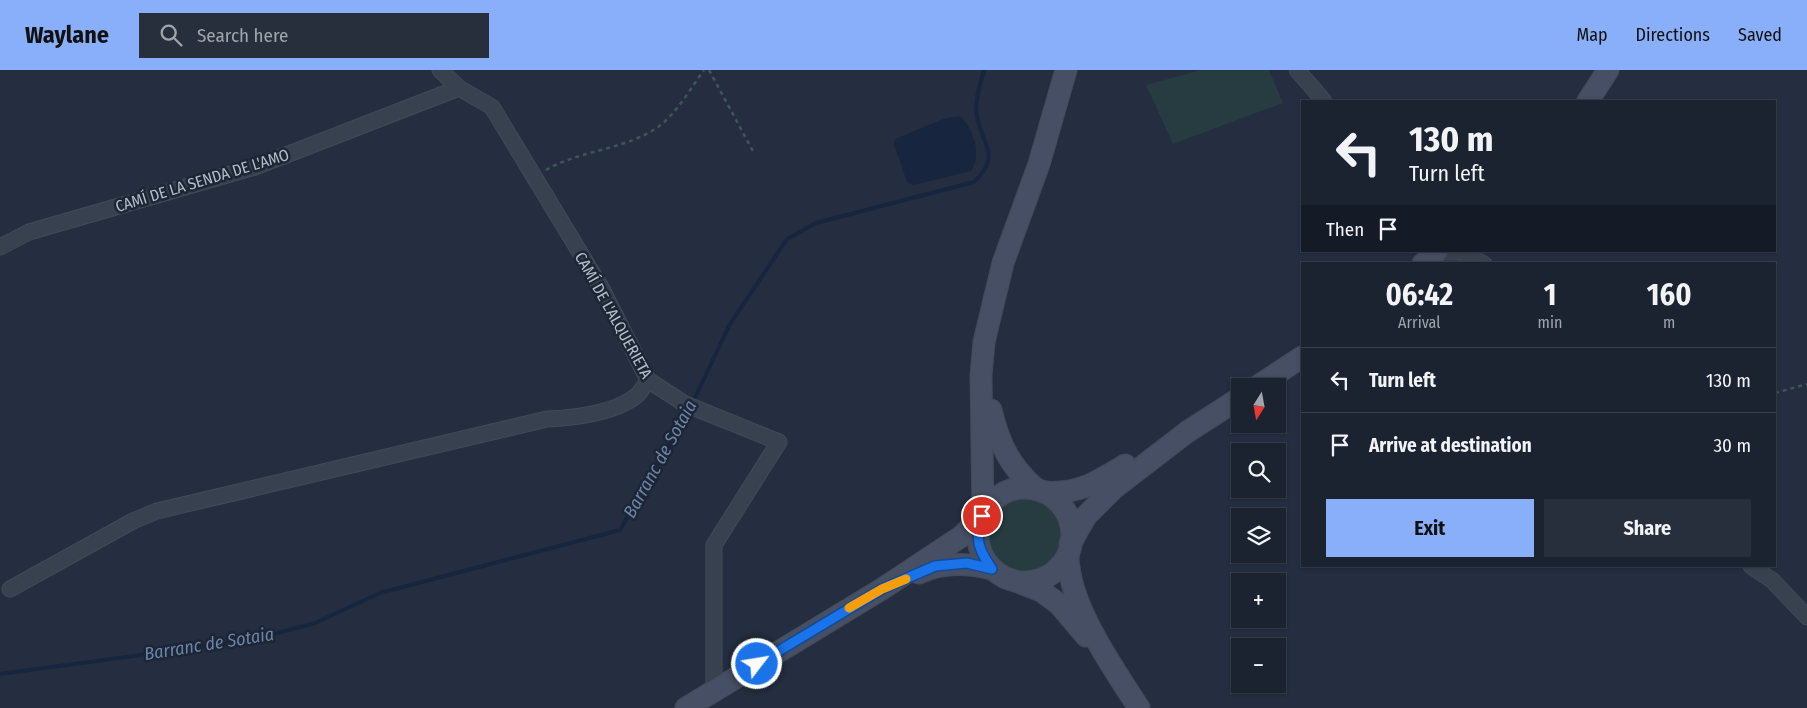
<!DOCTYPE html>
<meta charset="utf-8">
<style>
:root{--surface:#1b2230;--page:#282f3c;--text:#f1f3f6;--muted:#a0a4ab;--line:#393f4c;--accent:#8aaffa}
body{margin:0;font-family:"Fira Sans Condensed",sans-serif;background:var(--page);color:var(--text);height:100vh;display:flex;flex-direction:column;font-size:19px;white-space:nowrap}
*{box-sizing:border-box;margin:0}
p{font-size:16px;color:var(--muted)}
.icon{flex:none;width:28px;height:28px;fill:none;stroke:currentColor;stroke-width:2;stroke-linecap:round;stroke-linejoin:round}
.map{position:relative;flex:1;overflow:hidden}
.drawer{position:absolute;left:1301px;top:192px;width:475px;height:305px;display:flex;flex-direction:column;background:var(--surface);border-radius:0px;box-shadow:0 1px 4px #0004,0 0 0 1px var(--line)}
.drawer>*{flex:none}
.banner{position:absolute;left:1301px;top:30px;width:475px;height:152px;border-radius:0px;box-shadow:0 1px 4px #0004,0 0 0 1px var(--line);background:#1b2230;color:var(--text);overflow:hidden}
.needle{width:32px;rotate:191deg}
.fabs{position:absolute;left:1231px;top:308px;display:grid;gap:10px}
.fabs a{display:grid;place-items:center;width:55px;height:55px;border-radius:0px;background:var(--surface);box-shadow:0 1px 4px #0004,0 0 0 1px var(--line);font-size:25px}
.pin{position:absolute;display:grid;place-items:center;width:42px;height:42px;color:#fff;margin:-21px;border:2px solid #fff;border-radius:50%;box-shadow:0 1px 5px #0007}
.me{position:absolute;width:55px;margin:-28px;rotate:59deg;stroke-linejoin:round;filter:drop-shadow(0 0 4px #0008)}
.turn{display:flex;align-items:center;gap:18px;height:105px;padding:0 25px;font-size:22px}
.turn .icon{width:65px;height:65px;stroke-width:2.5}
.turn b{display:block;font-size:35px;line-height:42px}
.then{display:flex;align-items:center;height:48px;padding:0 25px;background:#0003;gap:10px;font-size:19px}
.eta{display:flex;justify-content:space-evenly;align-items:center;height:85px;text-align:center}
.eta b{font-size:30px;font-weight:700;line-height:35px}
.primary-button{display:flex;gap:10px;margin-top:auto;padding:10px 25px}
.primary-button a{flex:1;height:58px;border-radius:0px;background:var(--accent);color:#111;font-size:20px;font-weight:700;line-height:58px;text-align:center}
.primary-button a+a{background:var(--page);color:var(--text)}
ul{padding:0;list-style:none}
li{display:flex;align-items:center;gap:15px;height:65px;padding:0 25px;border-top:1px solid var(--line)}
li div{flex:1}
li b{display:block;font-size:19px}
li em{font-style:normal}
header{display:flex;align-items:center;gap:30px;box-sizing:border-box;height:70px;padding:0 25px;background:var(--accent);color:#111}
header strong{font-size:24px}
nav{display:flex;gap:28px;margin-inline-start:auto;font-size:18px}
.search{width:350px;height:45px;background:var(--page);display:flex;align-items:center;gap:12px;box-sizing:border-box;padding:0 18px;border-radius:0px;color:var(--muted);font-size:19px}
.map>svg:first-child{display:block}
.green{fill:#263c41}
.water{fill:#17253e}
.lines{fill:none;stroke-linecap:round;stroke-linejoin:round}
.stream{stroke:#17253e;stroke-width:4}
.street-casing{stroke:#424a59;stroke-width:17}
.secondary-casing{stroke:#424a59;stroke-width:23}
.path{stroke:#3f5558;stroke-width:2.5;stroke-dasharray:4 4;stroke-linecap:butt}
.street{stroke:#38414f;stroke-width:15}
.secondary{stroke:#464f63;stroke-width:21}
.route-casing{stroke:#114b97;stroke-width:12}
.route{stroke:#1a73e8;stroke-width:9}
.slow{stroke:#f59e0b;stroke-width:9}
.labels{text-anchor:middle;stroke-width:5;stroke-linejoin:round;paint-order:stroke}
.street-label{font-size:16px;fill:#b5bcca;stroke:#1d2635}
.water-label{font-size:18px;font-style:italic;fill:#6d84aa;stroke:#1d2635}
</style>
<header>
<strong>Waylane</strong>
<div class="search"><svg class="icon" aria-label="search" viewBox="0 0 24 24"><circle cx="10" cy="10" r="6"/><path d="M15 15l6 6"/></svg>Search here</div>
<nav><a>Map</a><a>Directions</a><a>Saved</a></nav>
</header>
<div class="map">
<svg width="1807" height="638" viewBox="0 0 1807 638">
<rect width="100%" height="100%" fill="#242e40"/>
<!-- green -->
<g class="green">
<path d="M1201,0H1269L1283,33L1173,74L1146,15Z"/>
<circle cx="1022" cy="465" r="39"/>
</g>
<!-- water -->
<path class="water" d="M960,46C974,59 982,85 971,101L913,115L907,112L894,75L895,69L946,48Z"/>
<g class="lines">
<!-- stream -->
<g class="stream">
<path d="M692,334L730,254L787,169L816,153L974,112C1002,86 982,74 977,47C974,31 980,15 984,0"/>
<path d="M0,604L252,570L315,553L380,523L620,460L689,340"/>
</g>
<defs>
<g id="street">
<path d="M440,0L459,18L492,37L602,219L648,310L685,334L779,372L714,475V620"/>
<path d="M1297,0L1324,31"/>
<path d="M0,177L29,162L255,97L459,18"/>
<path d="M1437,182H1461L1484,194"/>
<path d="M1751,496L1773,511L1807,547"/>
<path d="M10,519L133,451L157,441L547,349C574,348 615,343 636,326C641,322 645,315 648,310"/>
</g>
<g id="secondary">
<path d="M1588,31L1608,0"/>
<path d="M1423,194L1437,181"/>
<path d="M1258,316L1302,287"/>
<path d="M991,340C999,374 1010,397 1037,420"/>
<circle cx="1025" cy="465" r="47"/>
<path d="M1043,422C1078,425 1097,412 1125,395"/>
<path d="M983,442L981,305L984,272L1003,193L1039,94L1066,0"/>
<path d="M1070,474L1086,446L1113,419L1187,362L1240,328"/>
<path d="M1068,484C1067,533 1113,598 1139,638"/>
<path d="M919,503C944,492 966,493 992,499"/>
<path d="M1018,512L1041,521L1059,534L1086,566"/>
<path d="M686,638L882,519L962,466L982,446"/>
</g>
</defs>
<!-- street casing -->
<use href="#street" class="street-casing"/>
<!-- secondary casing -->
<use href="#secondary" class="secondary-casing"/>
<!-- path -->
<g class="path">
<path d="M709,0L754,83"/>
<path d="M546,100C580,80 625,80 658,57C677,43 690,19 704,0"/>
<path d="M1775,323L1807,314"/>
</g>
<!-- street -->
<use href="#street" class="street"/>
<!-- secondary -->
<use href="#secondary" class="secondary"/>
</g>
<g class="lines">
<defs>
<path id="route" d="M757,594L882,519L935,496L967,493L992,499C978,479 975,470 982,446"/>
</defs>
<!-- route casing -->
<use href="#route" class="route-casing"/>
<!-- route -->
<use href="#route" class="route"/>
<!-- slow -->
<path class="slow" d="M849,538L882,519L906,509"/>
</g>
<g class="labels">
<!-- street labels -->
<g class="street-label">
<text transform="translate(202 110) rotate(-17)" y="6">CAMÍ DE LA SENDA DE L'AMO</text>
<text transform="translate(614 245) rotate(61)" y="6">CAMÍ DE L'ALQUERIETA</text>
</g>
<!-- water labels -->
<g class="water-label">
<text transform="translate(660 389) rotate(-61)" y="6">Barranc de Sotaia</text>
<text transform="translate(209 574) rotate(-9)" y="6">Barranc de Sotaia</text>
</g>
</g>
</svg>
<div class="fabs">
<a><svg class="needle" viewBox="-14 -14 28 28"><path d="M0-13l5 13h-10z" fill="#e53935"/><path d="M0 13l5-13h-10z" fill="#a0a4ab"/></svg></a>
<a><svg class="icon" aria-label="search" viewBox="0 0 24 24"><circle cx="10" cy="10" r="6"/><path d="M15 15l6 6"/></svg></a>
<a><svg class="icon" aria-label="layers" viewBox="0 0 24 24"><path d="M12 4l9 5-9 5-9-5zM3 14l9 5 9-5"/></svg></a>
<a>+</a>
<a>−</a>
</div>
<div class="pin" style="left:982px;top:446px;background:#d93025"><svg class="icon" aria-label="arrive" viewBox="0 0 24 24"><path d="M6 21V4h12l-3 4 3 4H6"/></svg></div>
<svg class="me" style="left:757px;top:594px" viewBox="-20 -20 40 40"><circle r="17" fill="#1a73e8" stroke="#fff" stroke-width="3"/><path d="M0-11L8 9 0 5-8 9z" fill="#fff"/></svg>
<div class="banner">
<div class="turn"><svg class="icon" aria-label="left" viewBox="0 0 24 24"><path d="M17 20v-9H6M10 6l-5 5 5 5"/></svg><div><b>130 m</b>Turn left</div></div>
<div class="then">Then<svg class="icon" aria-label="arrive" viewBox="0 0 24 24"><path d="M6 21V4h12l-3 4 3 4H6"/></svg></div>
</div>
<section class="drawer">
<div class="eta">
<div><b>06:42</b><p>Arrival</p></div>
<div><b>1</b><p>min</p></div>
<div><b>160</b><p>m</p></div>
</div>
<ul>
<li><svg class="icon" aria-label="left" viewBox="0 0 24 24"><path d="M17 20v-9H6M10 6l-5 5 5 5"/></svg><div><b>Turn left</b></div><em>130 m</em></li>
<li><svg class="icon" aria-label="arrive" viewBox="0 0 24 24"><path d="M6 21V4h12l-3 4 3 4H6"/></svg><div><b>Arrive at destination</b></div><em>30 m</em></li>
</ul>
<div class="primary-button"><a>Exit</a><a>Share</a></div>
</section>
</div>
